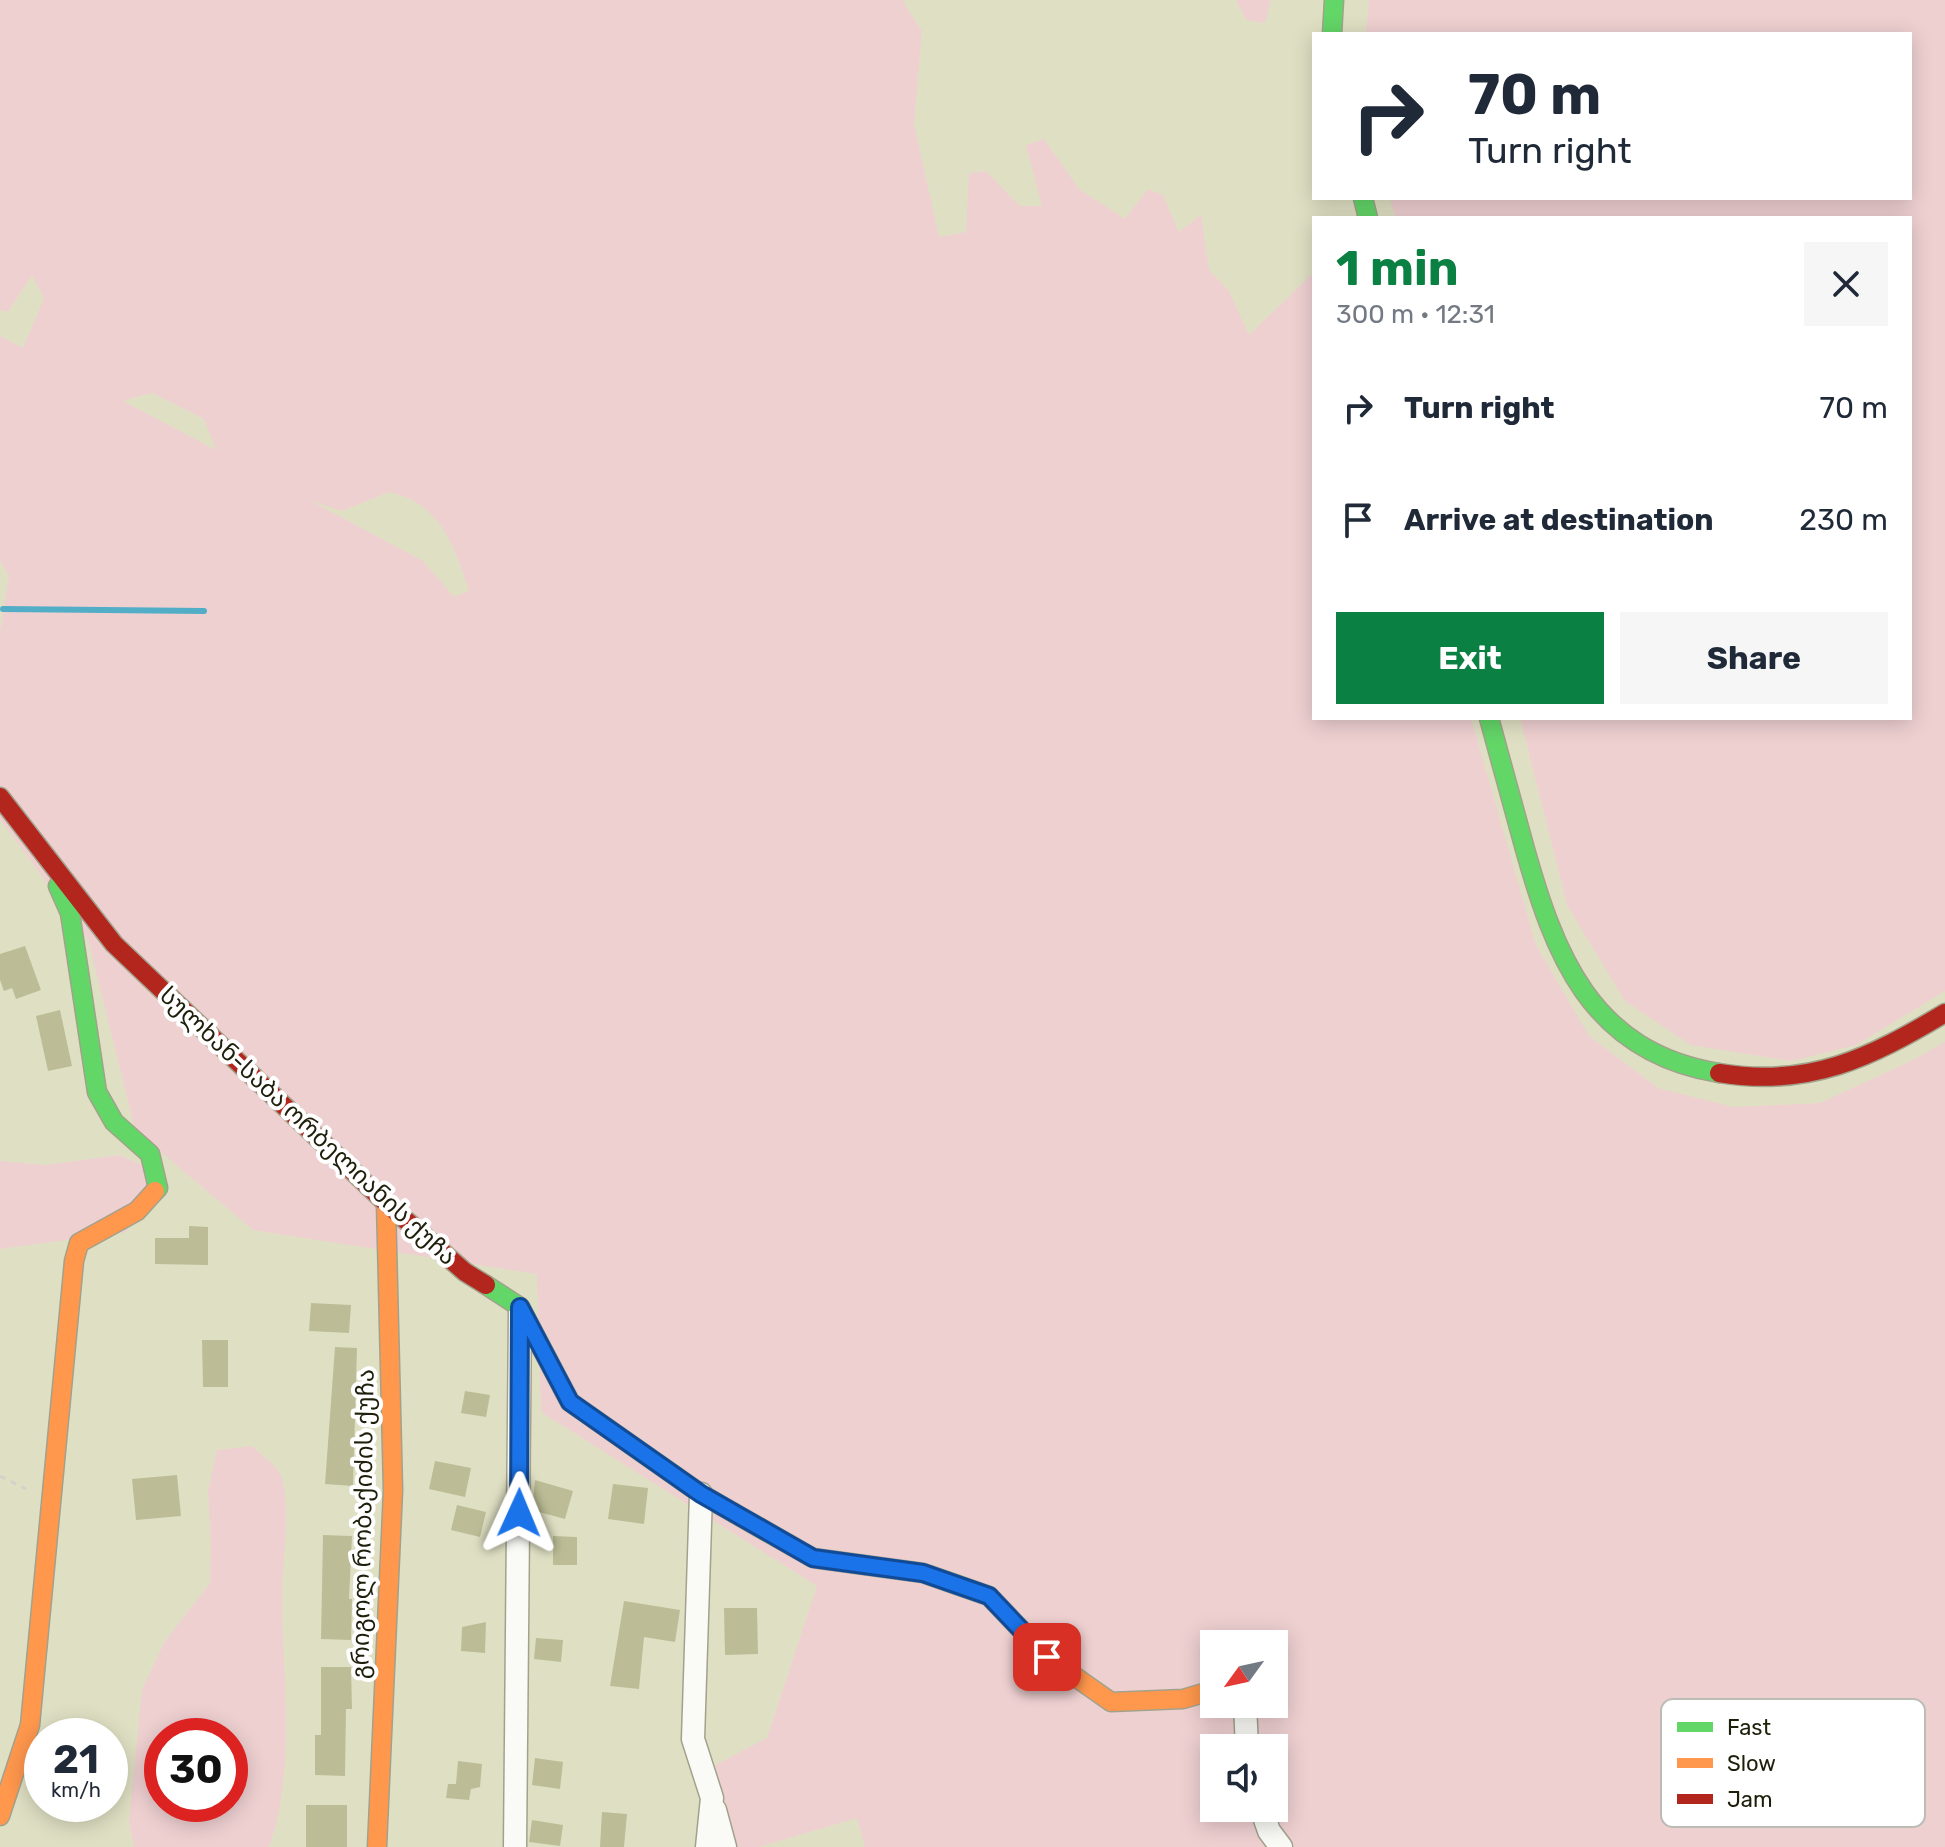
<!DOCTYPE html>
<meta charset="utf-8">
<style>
:root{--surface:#fff;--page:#f6f6f7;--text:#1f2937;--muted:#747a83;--accent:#0b8043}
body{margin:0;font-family:Rubik,"Noto Sans Georgian",sans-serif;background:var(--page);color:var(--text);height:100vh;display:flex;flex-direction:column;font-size:30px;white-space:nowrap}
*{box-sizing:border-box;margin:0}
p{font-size:26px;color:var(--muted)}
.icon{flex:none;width:44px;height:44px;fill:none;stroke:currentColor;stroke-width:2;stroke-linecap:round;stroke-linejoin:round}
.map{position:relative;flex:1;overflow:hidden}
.drawer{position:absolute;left:1312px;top:216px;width:600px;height:504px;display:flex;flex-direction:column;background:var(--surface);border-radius:0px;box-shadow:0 4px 20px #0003}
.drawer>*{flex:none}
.guide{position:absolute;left:1312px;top:32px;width:600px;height:168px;border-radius:0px;box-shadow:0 4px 20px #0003;background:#fff;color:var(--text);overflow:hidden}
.needle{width:52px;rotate:237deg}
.buttons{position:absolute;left:1200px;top:1630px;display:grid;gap:16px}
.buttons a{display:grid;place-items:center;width:88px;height:88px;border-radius:0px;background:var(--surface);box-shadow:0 4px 20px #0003;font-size:40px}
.speed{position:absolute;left:24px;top:1718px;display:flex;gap:16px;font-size:40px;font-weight:700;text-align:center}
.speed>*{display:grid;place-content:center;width:104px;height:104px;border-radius:50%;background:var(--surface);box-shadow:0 4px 20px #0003;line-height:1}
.speed small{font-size:20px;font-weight:400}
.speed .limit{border:12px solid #d22;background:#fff;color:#111}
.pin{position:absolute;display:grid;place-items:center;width:68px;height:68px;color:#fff;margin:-34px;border-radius:16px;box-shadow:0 4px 12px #0006}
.me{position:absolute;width:88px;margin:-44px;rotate:1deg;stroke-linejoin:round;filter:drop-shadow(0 0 6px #0008)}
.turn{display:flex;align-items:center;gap:28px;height:168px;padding:0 24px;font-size:36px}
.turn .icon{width:104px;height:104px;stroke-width:2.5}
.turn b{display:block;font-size:56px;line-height:68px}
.round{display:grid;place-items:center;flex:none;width:84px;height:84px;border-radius:0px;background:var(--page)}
.overview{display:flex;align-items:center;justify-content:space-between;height:136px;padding:0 24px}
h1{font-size:48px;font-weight:700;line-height:60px;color:var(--accent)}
.button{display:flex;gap:16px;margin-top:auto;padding:16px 24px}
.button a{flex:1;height:92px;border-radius:0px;background:var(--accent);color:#fff;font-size:32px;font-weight:700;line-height:92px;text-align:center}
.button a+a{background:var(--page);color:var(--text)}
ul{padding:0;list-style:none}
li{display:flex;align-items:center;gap:24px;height:112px;padding:0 24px}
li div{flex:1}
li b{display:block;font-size:30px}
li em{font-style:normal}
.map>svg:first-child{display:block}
.green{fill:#efd0d1;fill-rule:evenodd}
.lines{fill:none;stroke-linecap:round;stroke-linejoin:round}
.stream{stroke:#52aec7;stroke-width:6}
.building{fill:#bcbd96}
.street-casing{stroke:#a2a28c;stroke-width:25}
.fast-casing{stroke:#a2a28c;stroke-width:21}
.slow-casing{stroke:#a2a28c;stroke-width:21}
.jam-casing{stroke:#a2a28c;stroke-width:21}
.path{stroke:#d1d2c8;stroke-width:3;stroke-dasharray:6 6;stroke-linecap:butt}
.street{stroke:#fafaf6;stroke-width:22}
.fast{stroke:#63d668;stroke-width:18}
.slow{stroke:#ff974d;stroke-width:18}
.jam{stroke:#b3261e;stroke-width:18}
.route-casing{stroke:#114b97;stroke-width:20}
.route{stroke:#1a73e8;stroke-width:14}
.labels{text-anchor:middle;stroke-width:8;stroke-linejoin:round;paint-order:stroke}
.street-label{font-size:24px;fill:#1e1f0a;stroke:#fff}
.key{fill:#fff;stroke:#bcbcb6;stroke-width:2}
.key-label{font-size:22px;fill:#1e1f0a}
</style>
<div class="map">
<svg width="1945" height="1847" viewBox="0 0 1945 1847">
<rect width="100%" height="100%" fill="#dfe0c3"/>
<!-- green -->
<g class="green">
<path d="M0,0H906L903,2L922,31L914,124L939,237L966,232L969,173L986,171L1020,206H1042L1026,145L1044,139L1079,189L1125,219L1148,189L1163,195L1179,232L1201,215L1209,270L1229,291L1249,335L1314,272V718H1471L1536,945L1589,1036L1658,1088L1734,1107L1820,1103L1913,1060L1945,1042V1847H865L857,1818L759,1847H737L715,1765L767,1738L817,1586L541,1412L537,1274L253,1230L135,1130L88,939L0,819V631L9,576L0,561V336L23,348L44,298L32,275L8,312L0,310ZM152,393L204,419L216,450L123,401ZM389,492C441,503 454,546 469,591L454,597L423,561L309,500L342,511ZM1214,1644H1274V1704H1214ZM1214,1748H1274V1808H1214Z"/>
<path d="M1236,0H1271L1265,23L1246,20Z"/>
<path d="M1369,0H1945V991L1856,1045L1791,1061L1691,1045L1625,1001L1567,905L1520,718H1910V218H1395L1390,198H1910V34H1366Z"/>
<path d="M119,1155L164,1175L126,1232L0,1249V1161L45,1165Z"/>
<path d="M252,1446C260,1454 277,1465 281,1476C291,1503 283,1561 282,1592C282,1673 297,1770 269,1847H134L129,1823L142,1689L165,1641L210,1583L211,1543L208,1491L217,1450ZM162,1736H230V1804H162Z"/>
</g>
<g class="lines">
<!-- stream -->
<path class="stream" d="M3,609L204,611"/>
</g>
<!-- building -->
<g class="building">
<path d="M25,946L41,990L16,999L12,988L4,991L0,980V954Z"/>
<path d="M60,1010L72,1066L48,1071L36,1016Z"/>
<path d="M189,1226L208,1227V1265L155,1264V1238H189Z"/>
<path d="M311,1303L351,1305L349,1333L309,1331Z"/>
<path d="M202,1340H228V1387H203Z"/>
<path d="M335,1347L357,1348L353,1486L325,1484Z"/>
<path d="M465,1391L490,1395L486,1417L461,1413Z"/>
<path d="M435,1461L471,1468L465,1497L429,1489Z"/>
<path d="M177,1475L181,1516L136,1520L132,1479Z"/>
<path d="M535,1480L573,1491L565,1519L532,1510Z"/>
<path d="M613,1484L648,1488L644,1524L608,1519Z"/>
<path d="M457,1505L486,1512L480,1537L451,1530Z"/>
<path d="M323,1535L352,1536L349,1599H352L351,1640L321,1639Z"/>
<path d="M553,1536L577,1537V1565H553Z"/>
<path d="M624,1601L680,1610L675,1642L644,1637L639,1689L610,1686Z"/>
<path d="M724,1608H757L758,1654L725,1655Z"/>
<path d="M486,1622L485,1653L461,1651L462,1627Z"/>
<path d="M536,1638L563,1640L561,1662L534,1659Z"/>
<path d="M321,1667H351L352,1709H346L345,1776L315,1775V1735H321Z"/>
<path d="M535,1758L563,1762L560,1789L532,1785Z"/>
<path d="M458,1761L482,1764L480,1787L471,1789L469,1800L446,1798L448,1784H456Z"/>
<rect x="306" y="1805" width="41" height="42"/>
<path d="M602,1812L627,1814L624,1847H600Z"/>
<path d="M532,1820L563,1825L560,1846L529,1842Z"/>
</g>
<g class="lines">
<defs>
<g id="street">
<path d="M701,1494L693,1739L712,1798L707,1847"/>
<path d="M1245,1704L1247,1748"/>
<path d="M1261,1808L1269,1831L1281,1847"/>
<path d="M715,1810L725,1847"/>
<path d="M515,1847L520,1312"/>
</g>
<g id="fast">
<path d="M1332,34L1334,0"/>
<path d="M1363,198L1368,218"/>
<path d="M1489,718C1500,759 1512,801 1523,842C1554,954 1590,1052 1719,1073"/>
<path d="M58,886L70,913L97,1092L114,1122L150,1154L158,1188L155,1191"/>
<path d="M486,1285L520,1307L570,1402L701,1494L734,1513"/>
</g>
<g id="slow">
<path d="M734,1513L813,1558L923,1573L989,1596L1047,1657L1111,1702L1183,1699L1214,1690"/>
<path d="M0,1816L30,1725L74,1261L79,1243L137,1211L155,1191"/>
<path d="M377,1847L393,1490L386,1203"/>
</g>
<g id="jam">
<path d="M0,797L114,944L386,1203L465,1272L486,1285"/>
<path d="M1719,1073C1809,1088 1870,1058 1945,1013"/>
</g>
</defs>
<!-- street casing -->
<use href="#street" class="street-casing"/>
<!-- fast casing -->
<use href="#fast" class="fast-casing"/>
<!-- slow casing -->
<use href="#slow" class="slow-casing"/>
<!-- jam casing -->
<use href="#jam" class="jam-casing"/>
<!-- path -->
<path class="path" d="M0,1476L26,1489"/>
<!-- street -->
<use href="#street" class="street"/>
<!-- fast -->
<use href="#fast" class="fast"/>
<!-- slow -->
<use href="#slow" class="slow"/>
<!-- jam -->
<use href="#jam" class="jam"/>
</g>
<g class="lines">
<defs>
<path id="route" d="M519,1513L520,1307L570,1402L701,1494L813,1558L923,1573L989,1596L1047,1657"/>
</defs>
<!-- route casing -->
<use href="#route" class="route-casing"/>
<!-- route -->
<use href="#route" class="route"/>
</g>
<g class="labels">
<!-- street labels -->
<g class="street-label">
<text transform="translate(308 1126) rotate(43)" y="8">სულხან-საბა ორბელიანის ქუჩა</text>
<text transform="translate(363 1524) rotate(-89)" y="8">გრიგოლ რობაქიძის ქუჩა</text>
</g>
</g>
<!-- legend -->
<rect x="1661" y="1699" width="264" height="128" rx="12" class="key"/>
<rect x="1677" y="1722" width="36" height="10" fill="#63d668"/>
<rect x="1677" y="1758" width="36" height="10" fill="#ff974d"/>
<rect x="1677" y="1794" width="36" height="10" fill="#b3261e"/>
<g class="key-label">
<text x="1727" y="1735">Fast</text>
<text x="1727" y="1771">Slow</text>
<text x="1727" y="1807">Jam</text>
</g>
</svg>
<div class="buttons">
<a><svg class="needle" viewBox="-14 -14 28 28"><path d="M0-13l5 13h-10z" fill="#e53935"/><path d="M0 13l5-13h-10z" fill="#747a83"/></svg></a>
<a><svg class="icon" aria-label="sound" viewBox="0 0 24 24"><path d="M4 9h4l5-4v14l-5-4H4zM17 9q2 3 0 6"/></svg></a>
</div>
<div class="speed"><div>21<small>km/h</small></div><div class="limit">30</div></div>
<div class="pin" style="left:1047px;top:1657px;background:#d93025"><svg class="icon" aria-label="arrive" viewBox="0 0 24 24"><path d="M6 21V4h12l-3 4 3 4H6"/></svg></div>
<svg class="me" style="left:519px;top:1513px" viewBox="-20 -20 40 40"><path d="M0-17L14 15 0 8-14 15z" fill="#1a73e8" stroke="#fff" stroke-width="4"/></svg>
<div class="guide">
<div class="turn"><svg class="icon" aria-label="right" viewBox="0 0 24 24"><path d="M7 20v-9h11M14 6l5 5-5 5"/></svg><div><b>70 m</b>Turn right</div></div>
</div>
<section class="drawer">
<div class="overview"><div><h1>1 min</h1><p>300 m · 12:31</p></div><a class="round"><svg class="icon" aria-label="close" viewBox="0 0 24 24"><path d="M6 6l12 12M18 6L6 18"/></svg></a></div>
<ul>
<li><svg class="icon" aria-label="right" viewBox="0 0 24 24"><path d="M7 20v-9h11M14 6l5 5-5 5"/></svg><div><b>Turn right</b></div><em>70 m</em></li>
<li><svg class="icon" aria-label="arrive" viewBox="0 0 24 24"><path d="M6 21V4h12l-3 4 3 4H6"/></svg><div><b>Arrive at destination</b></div><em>230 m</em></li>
</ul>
<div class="button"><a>Exit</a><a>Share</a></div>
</section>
</div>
